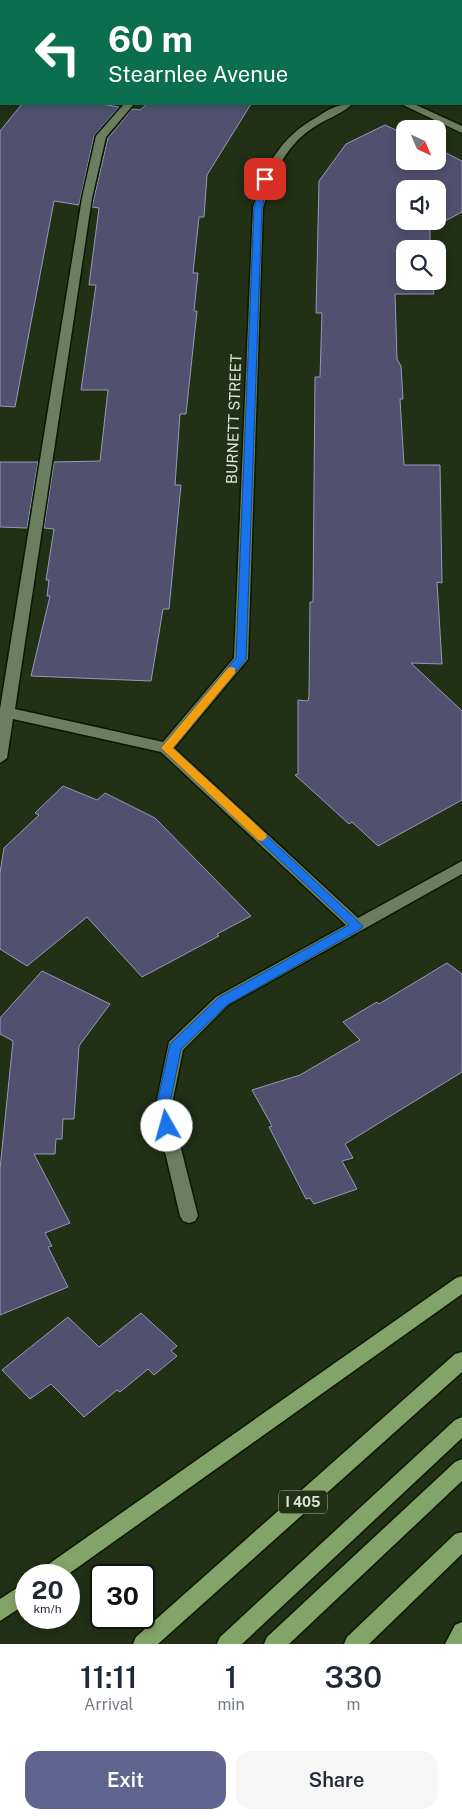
<!DOCTYPE html>
<style>
:root{--surface:#fff;--page:#f6f6f7;--text:#1f2937;--muted:#747a83;--accent:#5f658f}
body{margin:0;font-family:"Public Sans",sans-serif;background:var(--page);color:var(--text);height:100vh;display:flex;flex-direction:column;font-size:19px;white-space:nowrap}
*{box-sizing:border-box;margin:0}
p{font-size:16px;color:var(--muted)}
.icon{flex:none;width:28px;height:28px;fill:none;stroke:currentColor;stroke-width:2;stroke-linecap:round;stroke-linejoin:round}
.map{position:relative;height:1644px;overflow:hidden}
.drawer{display:flex;flex-direction:column;background:var(--surface);flex:1}
.drawer>*{flex:none}
.top-card{position:absolute;left:0px;top:0px;width:462px;height:105px;box-shadow:0 2px 8px #0003;background:#0b6e4f;color:#fff;overflow:hidden}
.needle{width:32px;rotate:136deg}
.buttons{position:absolute;left:396px;top:120px;display:grid;gap:10px}
.buttons a{display:grid;place-items:center;width:50px;height:50px;border-radius:10px;background:var(--surface);box-shadow:0 2px 8px #0003;font-size:25px}
.speed{position:absolute;left:15px;top:1564px;display:flex;gap:10px;font-size:25px;font-weight:700;text-align:center}
.speed>*{display:grid;place-content:center;width:65px;height:65px;border-radius:50%;background:var(--surface);box-shadow:0 2px 8px #0003;line-height:1}
.speed small{font-size:12px;font-weight:400}
.speed .limit{border:2px solid #111;border-radius:8px;background:#fff;color:#111}
.pin{position:absolute;display:grid;place-items:center;width:42px;height:42px;color:#fff;margin:-21px;border-radius:10px;box-shadow:0 2px 8px #0006}
.me{position:absolute;width:55px;margin:-28px;rotate:353deg;stroke-linejoin:round;filter:drop-shadow(0 0 4px #0008)}
.turn{display:flex;align-items:center;gap:18px;height:105px;padding:0 25px;font-size:22px}
.turn .icon{width:65px;height:65px;stroke-width:2.5}
.turn b{display:block;font-size:35px;line-height:42px}
.eta{display:flex;justify-content:space-evenly;align-items:center;height:85px;text-align:center}
.eta b{font-size:30px;font-weight:600;line-height:35px}
.primary-button{display:flex;gap:10px;margin-top:auto;padding:10px 25px}
.primary-button a{flex:1;height:58px;border-radius:15px;background:var(--accent);color:#fff;font-size:20px;font-weight:600;line-height:58px;text-align:center}
.primary-button a+a{background:var(--page);color:var(--text)}
.map>svg:first-child{display:block}
.building{fill:#51516f;stroke:#9798b9;fill-rule:evenodd}
.lines{fill:none;stroke-linecap:round;stroke-linejoin:round}
.minor-casing{stroke:#0b1801;stroke-width:3}
.major-casing{stroke:#0b1801;stroke-width:3}
.highway-casing{stroke:#0b1801;stroke-width:3}
.minor{fill:#6c7d60;fill-rule:evenodd}
.major{fill:#799465;fill-rule:evenodd}
.highway{fill:#82a468;fill-rule:evenodd}
.route{fill:#1a73e8;stroke:#114b97}
.slow{fill:#f59e0b}
.labels{text-anchor:middle;stroke-width:4;stroke-linejoin:round;paint-order:stroke}
.shield{fill:#223016;stroke:#a5af9c;stroke-width:1}
.shield-label{font-size:14px;font-weight:bold;fill:#dde6d6}
.street-label{font-size:15px;fill:#dde6d6;stroke:#223016}
</style>
<div class="map">
<svg width="462" height="1644" viewBox="0 0 462 1644">
<rect width="100%" height="100%" fill="#223016"/>
<!-- building -->
<g class="building">
<path d="M22,104H101L119,107L94,136L79,205L54,201L15,407L0,406V131Z"/>
<path d="M147,104H251L207,175L204,217H199L193,273H198L194,311H197L186,414H180L175,485H181L169,609H163L151,681L31,676L50,596H47L49,580H46L54,529L44,528L54,462L100,461L108,390H81L96,285H89L99,208L92,207L94,198L108,138L132,109L140,110Z"/>
<path d="M385,125L405,134V161H438V149L462,161V212L430,229V241H426L427,249H405V281H432L434,294H395L397,359L401,366L403,399H400L404,465H440L442,583L437,582L442,664L411,663L462,711V800L378,846L352,822L349,824L295,775L298,774V700L308,701L309,696L310,602H313L315,377H320L322,313H316L319,181L346,144ZM405,189H438V221H405Z"/>
<path d="M0,462H38L27,528L0,527Z"/>
<path d="M63,786L97,800L105,793L155,818L251,916L217,934L219,936L142,977L87,917L27,966L0,949V873L4,848L39,815L35,813Z"/>
<path d="M447,963L462,974V1072L345,1144L353,1158L342,1161L357,1189L314,1204L310,1198L306,1199L269,1127L272,1126L252,1090L300,1075L360,1040L343,1022L377,1002L379,1004Z"/>
<path d="M42,971L110,1004L79,1046L74,1119H63L62,1139H56L55,1154H34L70,1223L45,1233L52,1246L48,1247L68,1287L0,1315V1169L13,1041L0,1034V1018Z"/>
<path d="M141,1313L177,1346L171,1351L177,1356L154,1375L148,1369L120,1392L117,1390L84,1417L51,1384L30,1399L2,1370L68,1317L99,1347Z"/>
</g>
<g class="lines">
<defs>
<g id="minor">
<path d="M178,0H190L191,1H179Z"/>
<path d="M383,0H395L396,1H384Z"/>
<rect x="461" y="29" width="1" height="6"/>
<path d="M124,104H134L106,137L92,198L15,709L163,742L234,658L253,208C264,168 279,138 317,117C329,109 338,104 352,104C345,112 329,118 319,124C286,143 274,172 263,208L248,659L174,748L358,918L462,861V874L228,1005L183,1050L171,1109L198,1216L195,1221L189,1223L183,1221L180,1216L155,1109L169,1042L216,997L346,925L161,752L13,719L7,758L0,763V709L82,198L96,136Z"/>
<path d="M401,104H414L462,126V133Z"/>
</g>
<g id="major">
<path d="M257,0H269L270,1H258Z"/>
<rect x="461" y="87" width="1" height="6"/>
</g>
<g id="highway">
<path d="M462,1276V1294L67,1575H40L43,1568L456,1278Z"/>
<path d="M462,1352V1372L158,1644H133L136,1637L455,1354Z"/>
<path d="M462,1417V1438L242,1644H217L220,1637L455,1420Z"/>
<path d="M462,1459V1481L289,1644H264L267,1637L455,1462Z"/>
<path d="M462,1532V1554L369,1644H344L347,1637L455,1534Z"/>
<path d="M26,1582V1604L0,1621V1599Z"/>
<path d="M462,1622V1644H445L455,1625Z"/>
</g>
</defs>
<!-- minor casing -->
<use href="#minor" class="minor-casing"/>
<!-- major casing -->
<use href="#major" class="major-casing"/>
<!-- highway casing -->
<use href="#highway" class="highway-casing"/>
<!-- minor -->
<use href="#minor" class="minor"/>
<!-- major -->
<use href="#major" class="major"/>
<!-- highway -->
<use href="#highway" class="highway"/>
</g>
<!-- route -->
<path class="route" d="M265,176L269,179L262,208L246,659L173,748L363,926L361,929L227,1005L181,1049L169,1108L174,1126L167,1132L161,1126L156,1108L170,1044L218,998L349,925L161,748L236,658L254,208L261,179Z"/>
<!-- slow -->
<path class="slow" d="M231,667L235,668V673L173,748L266,834L267,837L262,841L258,840L161,748L228,668Z"/>
<g class="labels">
<!-- shield labels -->
<rect class="shield" x="279" y="1490.5" width="48" height="23" rx="4"/>
<g class="shield-label">
<text x="303" y="1507">I 405</text>
</g>
<!-- street labels -->
<g class="street-label">
<text transform="translate(234 419) rotate(-88)" y="5">BURNETT STREET</text>
</g>
</g>
</svg>
<div class="buttons">
<a><svg class="needle" viewBox="-14 -14 28 28"><path d="M0-13l5 13h-10z" fill="#e53935"/><path d="M0 13l5-13h-10z" fill="#747a83"/></svg></a>
<a><svg class="icon" aria-label="sound" viewBox="0 0 24 24"><path d="M4 9h4l5-4v14l-5-4H4zM17 9q2 3 0 6"/></svg></a>
<a><svg class="icon" aria-label="search" viewBox="0 0 24 24"><circle cx="10" cy="10" r="6"/><path d="M15 15l6 6"/></svg></a>
</div>
<div class="speed"><div>20<small>km/h</small></div><div class="limit">30</div></div>
<div class="pin" style="left:265px;top:179px;background:#d93025"><svg class="icon" aria-label="arrive" viewBox="0 0 24 24"><path d="M6 21V4h12l-3 4 3 4H6"/></svg></div>
<svg class="me" style="left:167px;top:1126px" viewBox="-20 -20 40 40"><circle r="19" fill="#fff"/><path d="M0-13L10 11 0 6-10 11z" fill="#1a73e8"/></svg>
<div class="top-card">
<div class="turn"><svg class="icon" aria-label="left" viewBox="0 0 24 24"><path d="M17 20v-9H6M10 6l-5 5 5 5"/></svg><div><b>60 m</b>Stearnlee Avenue</div></div>
</div>
</div>
<section class="drawer">
<div class="eta">
<div><b>11:11</b><p>Arrival</p></div>
<div><b>1</b><p>min</p></div>
<div><b>330</b><p>m</p></div>
</div>
<div class="primary-button"><a>Exit</a><a>Share</a></div>
</section>
